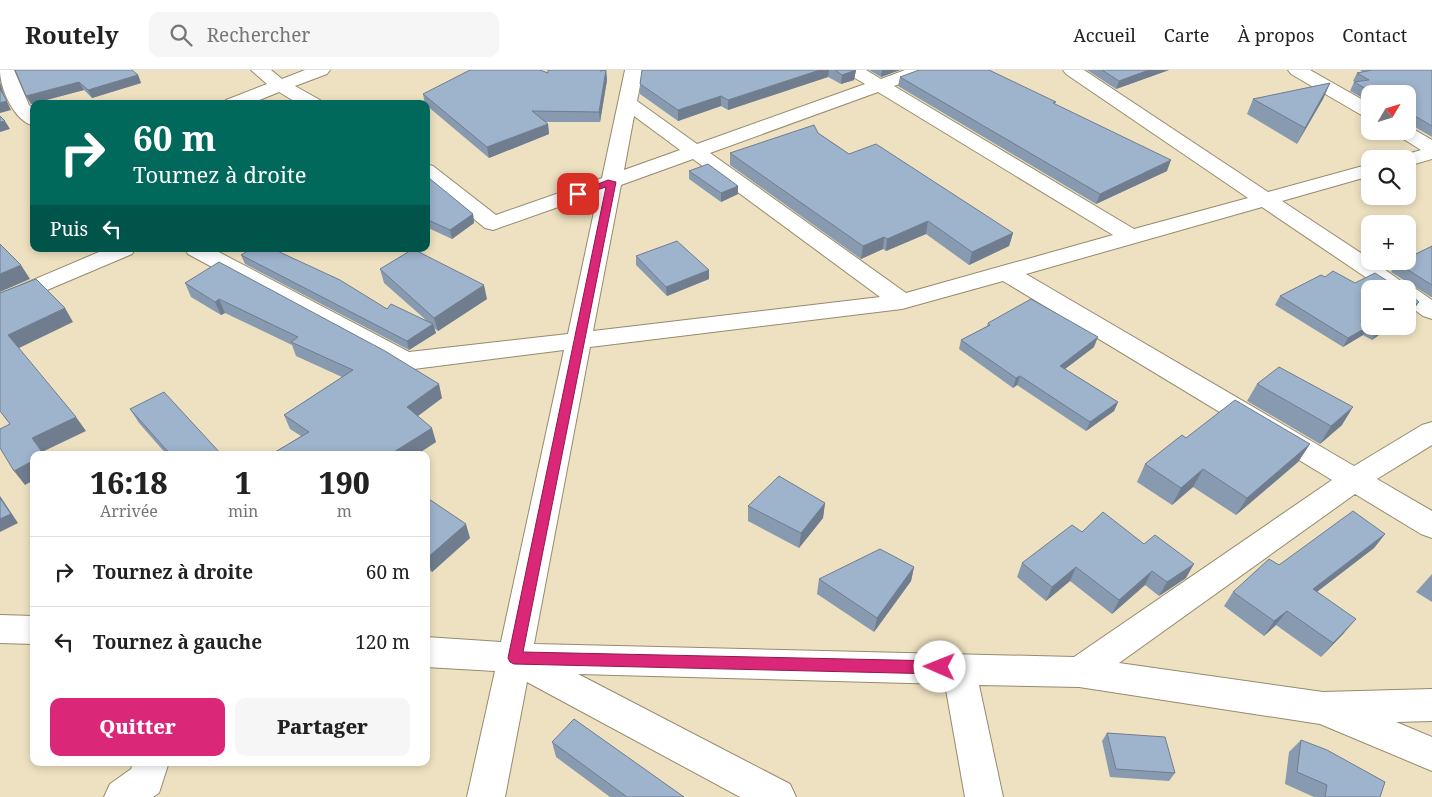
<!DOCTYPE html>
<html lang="fr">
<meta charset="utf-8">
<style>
:root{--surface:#fff;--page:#f6f6f6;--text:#222;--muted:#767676;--line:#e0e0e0;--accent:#db2777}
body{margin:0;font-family:"Noto Serif",serif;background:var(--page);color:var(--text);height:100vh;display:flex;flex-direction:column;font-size:19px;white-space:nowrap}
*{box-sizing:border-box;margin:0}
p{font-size:16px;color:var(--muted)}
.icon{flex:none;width:28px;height:28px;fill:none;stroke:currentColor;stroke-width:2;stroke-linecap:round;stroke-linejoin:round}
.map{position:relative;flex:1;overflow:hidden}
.drawer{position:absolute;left:30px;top:381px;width:400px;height:315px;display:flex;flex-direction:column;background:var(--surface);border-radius:10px;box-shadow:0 2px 8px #0003}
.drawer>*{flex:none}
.hud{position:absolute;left:30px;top:30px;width:400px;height:152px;border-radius:10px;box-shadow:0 2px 8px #0003;background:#00695c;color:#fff;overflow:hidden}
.needle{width:32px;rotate:52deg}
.tools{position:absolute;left:1361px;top:15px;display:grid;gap:10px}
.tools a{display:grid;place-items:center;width:55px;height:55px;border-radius:10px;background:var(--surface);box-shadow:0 2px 8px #0003;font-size:25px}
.pin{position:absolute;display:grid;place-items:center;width:42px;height:42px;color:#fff;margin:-21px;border-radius:10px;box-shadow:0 2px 8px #0006}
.me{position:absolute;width:55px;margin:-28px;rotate:271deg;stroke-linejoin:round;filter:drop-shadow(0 0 4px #0008)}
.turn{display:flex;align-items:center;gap:18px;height:105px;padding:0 20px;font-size:22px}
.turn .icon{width:65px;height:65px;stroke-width:2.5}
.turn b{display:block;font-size:35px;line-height:42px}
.then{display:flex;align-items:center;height:48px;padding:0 20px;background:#0003;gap:10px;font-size:19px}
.eta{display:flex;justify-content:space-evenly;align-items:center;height:85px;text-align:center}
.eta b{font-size:30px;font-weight:800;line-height:35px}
.button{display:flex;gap:10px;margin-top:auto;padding:10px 20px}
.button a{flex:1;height:58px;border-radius:10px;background:var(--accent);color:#fff;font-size:20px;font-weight:800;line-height:58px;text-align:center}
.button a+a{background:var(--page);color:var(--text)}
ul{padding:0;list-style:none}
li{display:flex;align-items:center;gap:15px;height:70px;padding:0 20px;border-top:1px solid var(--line)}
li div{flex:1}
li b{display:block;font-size:19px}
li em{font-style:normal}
header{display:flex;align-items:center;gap:30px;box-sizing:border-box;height:70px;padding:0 25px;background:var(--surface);border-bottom:1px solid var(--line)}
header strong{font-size:24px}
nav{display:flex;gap:28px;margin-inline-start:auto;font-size:18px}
.search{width:350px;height:45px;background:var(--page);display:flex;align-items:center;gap:12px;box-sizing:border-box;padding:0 18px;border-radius:10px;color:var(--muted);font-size:19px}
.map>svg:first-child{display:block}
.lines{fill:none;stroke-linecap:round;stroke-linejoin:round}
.minor-casing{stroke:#968a6d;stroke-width:2}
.minor{fill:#fff;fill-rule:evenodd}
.wall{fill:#889aaf}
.shaded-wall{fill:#6f7d8f}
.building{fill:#9eb3cc;stroke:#6f7d8f}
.route{fill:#db2777;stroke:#8e194d}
</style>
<header>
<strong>Routely</strong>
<div class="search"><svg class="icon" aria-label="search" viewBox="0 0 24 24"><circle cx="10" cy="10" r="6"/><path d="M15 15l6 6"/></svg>Rechercher</div>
<nav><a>Accueil</a><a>Carte</a><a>À propos</a><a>Contact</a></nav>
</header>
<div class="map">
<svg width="1432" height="727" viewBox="0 0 1432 727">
<rect width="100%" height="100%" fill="#eee1c1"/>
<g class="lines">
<defs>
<g id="minor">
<path d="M0,0H14L29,35L34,39V56C14,51 0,19 0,0Z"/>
<path d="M251,0H271L282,9L305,0H330L327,4L295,16L320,30L322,34H299L279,22L250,34H224L226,30L267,14Z"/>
<path d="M625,0H643L637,31L697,74L865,14L848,4L845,0H866L881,9L905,0H931L928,4L894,16L1134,159L1248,128L1066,4L1063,0H1084L1268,122L1370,94V106L1282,131L1370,189V191H1373L1409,217L1416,219L1432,230V249L1423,246L1408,235V219H1383L1262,137L1026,204L1354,396L1422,355L1432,352V375L1377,409L1432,441V468L1421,464L1355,424L1119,593L1323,622L1432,619V651L1396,652L1432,667V701L1320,654L1079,617L979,615L1003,727H965L945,614L578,604L790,714L796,727H740L527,612L505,727H467L495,601L426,597V567L501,572L564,280L406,300L397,297L188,184L185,179H213L409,282L568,264L598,123L493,160L485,158L426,110V94L433,96L496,145L602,108ZM878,22L1113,165L906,223L710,83ZM634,46L680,80L624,100ZM693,89L880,227L593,261L621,115ZM1003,211L1332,410L1074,587L534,574L590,277L902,239Z"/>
<path d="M1288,0H1310L1370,34V48L1363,46L1291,4Z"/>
<path d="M1408,56L1432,70V89L1408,96V89H1399L1401,86L1421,80L1397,65L1395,61H1408Z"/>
<path d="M106,179H135L132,184L0,240V224Z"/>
<path d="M0,545L34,546V574L0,573Z"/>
<path d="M133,692H169L159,723L153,727H104L110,714L131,699Z"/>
</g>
</defs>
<!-- minor casing -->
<use href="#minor" class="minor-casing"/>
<!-- minor -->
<use href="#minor" class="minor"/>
</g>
<!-- wall -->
<g class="wall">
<path d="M15,0L138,5L141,13L92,28L84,20L31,34Z"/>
<path d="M606,0L607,10L600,52H545L548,54L549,64L489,88L426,35V34H425L423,24L548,3Z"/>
<path d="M642,0H856L854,10L841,14L828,7L728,40L721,36L678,51L640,24V14Z"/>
<path d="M869,0H900L881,7Z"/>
<path d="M1087,0H1169L1116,19Z"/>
<path d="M1360,0H1432V67L1408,53V24H1370V32L1350,21L1354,12H1356L1353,11L1357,3L1363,2Z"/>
<path d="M900,7L1055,34L1167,101L1096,134L898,16Z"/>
<path d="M1330,13L1323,29L1297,74L1247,44L1253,29Z"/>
<path d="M818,63L849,84L1013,163L1009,176L969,195L926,164L886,181L883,179L861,189L730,95V83Z"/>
<path d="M689,101L738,116V124L721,132L689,109Z"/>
<path d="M426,109L473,144L474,153L452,169L426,157Z"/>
<path d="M1432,176V227H1431L1412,215L1413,241L1408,244V219L1391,256L1372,270L1363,265L1343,277L1275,235L1280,226L1325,207L1355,213L1407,212L1391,202L1397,193Z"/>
<path d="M241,185L387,239L426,250L384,213L380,199L487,229L438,261L434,258L436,263L409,280L245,194Z"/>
<path d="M636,186L709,200V209L667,226L636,195Z"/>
<path d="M185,213L442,328L418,346L436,372L416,385H270L301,366L290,359L284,345L342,307L296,286L292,275L225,243L221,245L191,227Z"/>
<path d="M988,253L1094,277L1065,299L1118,332L1114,341L1086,361L1017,315L1013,318L959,279L961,270L987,256Z"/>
<path d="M1257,314L1342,355L1320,374L1247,331Z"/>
<path d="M130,339L222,385H167L139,353Z"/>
<path d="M1186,368L1310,374L1298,392L1236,445L1193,417L1172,435L1137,412L1145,394Z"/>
<path d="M426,427L470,468L432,502L426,497Z"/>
<path d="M825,433L823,448L799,478L748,451V436Z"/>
<path d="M1082,462L1186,508L1159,526L1145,515L1112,544L1070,511L1046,531L1017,507L1022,493Z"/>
<path d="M1385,464L1374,478L1317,522L1344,563L1321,587L1276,555L1264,566L1224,536L1233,522L1279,495Z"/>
<path d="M914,497L911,511L874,562L817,524L819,509Z"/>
<path d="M1432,504V532L1416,522Z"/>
<path d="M1107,663L1175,703L1169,711L1110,707L1102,671Z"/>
<path d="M1301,670L1380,727H1314L1285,714L1289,682Z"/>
<path d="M552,672L684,727H610L556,687Z"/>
</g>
<!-- shaded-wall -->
<g class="shaded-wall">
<path d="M606,0L607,10L600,52L599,42Z"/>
<path d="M820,0H829L828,7L728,40V30Z"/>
<path d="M856,0L854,10L841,14L842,5Z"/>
<path d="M882,0H900L881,7Z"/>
<path d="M1149,0H1169L1116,19L1119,11Z"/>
<path d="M138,5L141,13L92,28L88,20Z"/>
<path d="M0,12L4,25L11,40L0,43Z"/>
<path d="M79,12L84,20L31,34L26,26Z"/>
<path d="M1330,13L1323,29L1297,74L1305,58Z"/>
<path d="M721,26V36L678,51V40Z"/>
<path d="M5,51L10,59L0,62V52Z"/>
<path d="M548,54L549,64L489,88L487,77Z"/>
<path d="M1171,90L1167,101L1096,134L1100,124Z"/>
<path d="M738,116V124L721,132V123Z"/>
<path d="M473,144L474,153L452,169L450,160Z"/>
<path d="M928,151L926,164L886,181L887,169Z"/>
<path d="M1013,163L1009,176L969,195L972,182Z"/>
<path d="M884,167L883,179L861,189L863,176Z"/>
<path d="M21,195L30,209L0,222V204Z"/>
<path d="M709,200V209L667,226L666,217Z"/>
<path d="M484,215L487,229L438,261L434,248Z"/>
<path d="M219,229L225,243L221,245L215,232Z"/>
<path d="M1419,232L1413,241L1408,244V240Z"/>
<path d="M65,238L73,252L17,279L8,265Z"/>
<path d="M433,254L436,263L409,280L407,271Z"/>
<path d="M1369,256L1363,265L1343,277L1348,268Z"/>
<path d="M1384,256H1391L1372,270L1378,261Z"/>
<path d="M1098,267L1094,277L1057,305L1060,296Z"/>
<path d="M1020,306L1017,315L1013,318L1016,308Z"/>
<path d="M439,314L442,328L411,351L407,337Z"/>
<path d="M1118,332L1114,341L1086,361L1090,352Z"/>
<path d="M1353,337L1342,355L1320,374L1331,356Z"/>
<path d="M76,347L86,361L42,382L32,368Z"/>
<path d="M432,358L436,372L416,385H389Z"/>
<path d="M1310,374L1298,392L1236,445L1247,428Z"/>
<path d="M34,390V410L25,415L14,401Z"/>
<path d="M1203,399L1193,417L1172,435L1181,418Z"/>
<path d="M0,426L18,453L0,462Z"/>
<path d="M825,433L823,448L799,478L801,463Z"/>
<path d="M466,454L470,468L432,502L427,488Z"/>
<path d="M1385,464L1374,478L1302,533L1313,519Z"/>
<path d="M1194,494L1186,508L1159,526L1167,512Z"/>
<path d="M914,497L911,511L874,562L877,548Z"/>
<path d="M1076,497L1070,511L1046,531L1052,517Z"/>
<path d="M1152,501L1145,515L1112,544L1119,530Z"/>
<path d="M1287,541L1276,555L1264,566L1274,551Z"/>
<path d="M1356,549L1344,563L1321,587L1333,573Z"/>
</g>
<!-- building -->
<g class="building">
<path d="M15,0H132L138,5L88,20L79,12L26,26Z"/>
<path d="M470,0H540L548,3V0H601L600,1L606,0L599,42L532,41L548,54L487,77L423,24Z"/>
<path d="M642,0H820L728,30L721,26L678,40L640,14Z"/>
<path d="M835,0H856L842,5Z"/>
<path d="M919,0H989L1056,32L1053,33L1171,90L1100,124L900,7Z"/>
<path d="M1102,0H1149L1119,11Z"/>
<path d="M1372,0H1432V56L1408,42V24H1375L1354,12L1369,10L1357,3Z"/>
<path d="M1330,13L1305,58L1253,29Z"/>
<path d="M0,19L7,31L0,33Z"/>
<path d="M0,46L5,51L0,52Z"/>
<path d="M814,55L818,63L849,84L876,74L1013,163L972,182L928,151L887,169L884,167L863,176L730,83Z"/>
<path d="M708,94L738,116L721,123L689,101Z"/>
<path d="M429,108L473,144L450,160L426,149V109Z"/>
<path d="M677,171L709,200L666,217L636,186Z"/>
<path d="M0,174L21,195L0,204Z"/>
<path d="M1432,176V215L1397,193L1400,191H1408V188Z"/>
<path d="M251,179H273L340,210L387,239L391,234L433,254L407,271L241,185Z"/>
<path d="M413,179L484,215L434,248L380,199Z"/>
<path d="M219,192L385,281L439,314L407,337L432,358L389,385H270L309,362L284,345L353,300L291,272L298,267L219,229L215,232L185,213Z"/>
<path d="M1333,201L1355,213L1375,203L1389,212H1412V226L1419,232L1408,240V219H1370V256H1384L1378,261L1369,256L1348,268L1280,226L1321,205L1325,207Z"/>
<path d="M36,209L65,238L8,265L76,347L32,368L44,385H34V390L14,401L0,378V359L10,354L0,341V223Z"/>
<path d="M1031,229L1098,267L1060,296L1118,332L1090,352L1020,306L1016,308L961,270L990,255L988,253Z"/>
<path d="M1279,297L1353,337L1331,356L1257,314Z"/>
<path d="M164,322L222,385H171L130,339Z"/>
<path d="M1235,330L1310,374L1247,428L1203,399L1181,418L1145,394L1182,365L1186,368Z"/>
<path d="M779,406L825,433L801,463L748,436Z"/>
<path d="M426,427L466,454L427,488L426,487Z"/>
<path d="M0,428L11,444L0,449Z"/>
<path d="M1353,441L1385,464L1313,519L1356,549L1333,573L1287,541L1274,551L1233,522L1269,489L1279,495Z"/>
<path d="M1103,442L1144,474L1155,465L1194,494L1167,512L1152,501L1119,530L1076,497L1052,517L1022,493L1072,455L1082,462Z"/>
<path d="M880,479L914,497L877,548L819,509Z"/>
<path d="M574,649L684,727H627L552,672Z"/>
<path d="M1107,663L1165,667L1175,703L1116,699Z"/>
<path d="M1301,670L1327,680L1385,712L1380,727H1325L1327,715L1297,702Z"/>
</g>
<!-- route -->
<path class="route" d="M608,110L616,112L523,582L940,591L945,593L947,597L945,602L940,604L514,594L510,592L508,588L606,117L578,126L573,124Z"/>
</svg>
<div class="tools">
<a><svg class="needle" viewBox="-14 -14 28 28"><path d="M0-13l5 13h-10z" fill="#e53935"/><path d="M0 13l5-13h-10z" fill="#767676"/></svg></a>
<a><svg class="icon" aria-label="search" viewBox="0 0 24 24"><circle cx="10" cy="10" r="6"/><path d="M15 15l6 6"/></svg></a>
<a>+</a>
<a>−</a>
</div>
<div class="pin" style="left:578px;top:124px;background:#d93025"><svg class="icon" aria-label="arrive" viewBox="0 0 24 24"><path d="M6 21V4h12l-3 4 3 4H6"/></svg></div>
<svg class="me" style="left:940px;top:597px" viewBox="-20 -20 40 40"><circle r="19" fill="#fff"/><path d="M0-13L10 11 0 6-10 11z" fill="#db2777"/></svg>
<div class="hud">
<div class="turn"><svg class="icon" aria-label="right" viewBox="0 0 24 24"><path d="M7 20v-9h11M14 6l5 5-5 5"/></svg><div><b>60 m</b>Tournez à droite</div></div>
<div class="then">Puis<svg class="icon" aria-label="left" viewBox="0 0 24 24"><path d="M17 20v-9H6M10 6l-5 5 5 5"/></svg></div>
</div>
<section class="drawer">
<div class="eta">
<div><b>16:18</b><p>Arrivée</p></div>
<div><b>1</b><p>min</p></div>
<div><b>190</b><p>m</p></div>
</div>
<ul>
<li><svg class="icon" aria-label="right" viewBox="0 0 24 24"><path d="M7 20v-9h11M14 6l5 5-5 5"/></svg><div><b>Tournez à droite</b></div><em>60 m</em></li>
<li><svg class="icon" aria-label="left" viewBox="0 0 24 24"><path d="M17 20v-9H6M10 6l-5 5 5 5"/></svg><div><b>Tournez à gauche</b></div><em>120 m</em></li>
</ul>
<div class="button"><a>Quitter</a><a>Partager</a></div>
</section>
</div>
